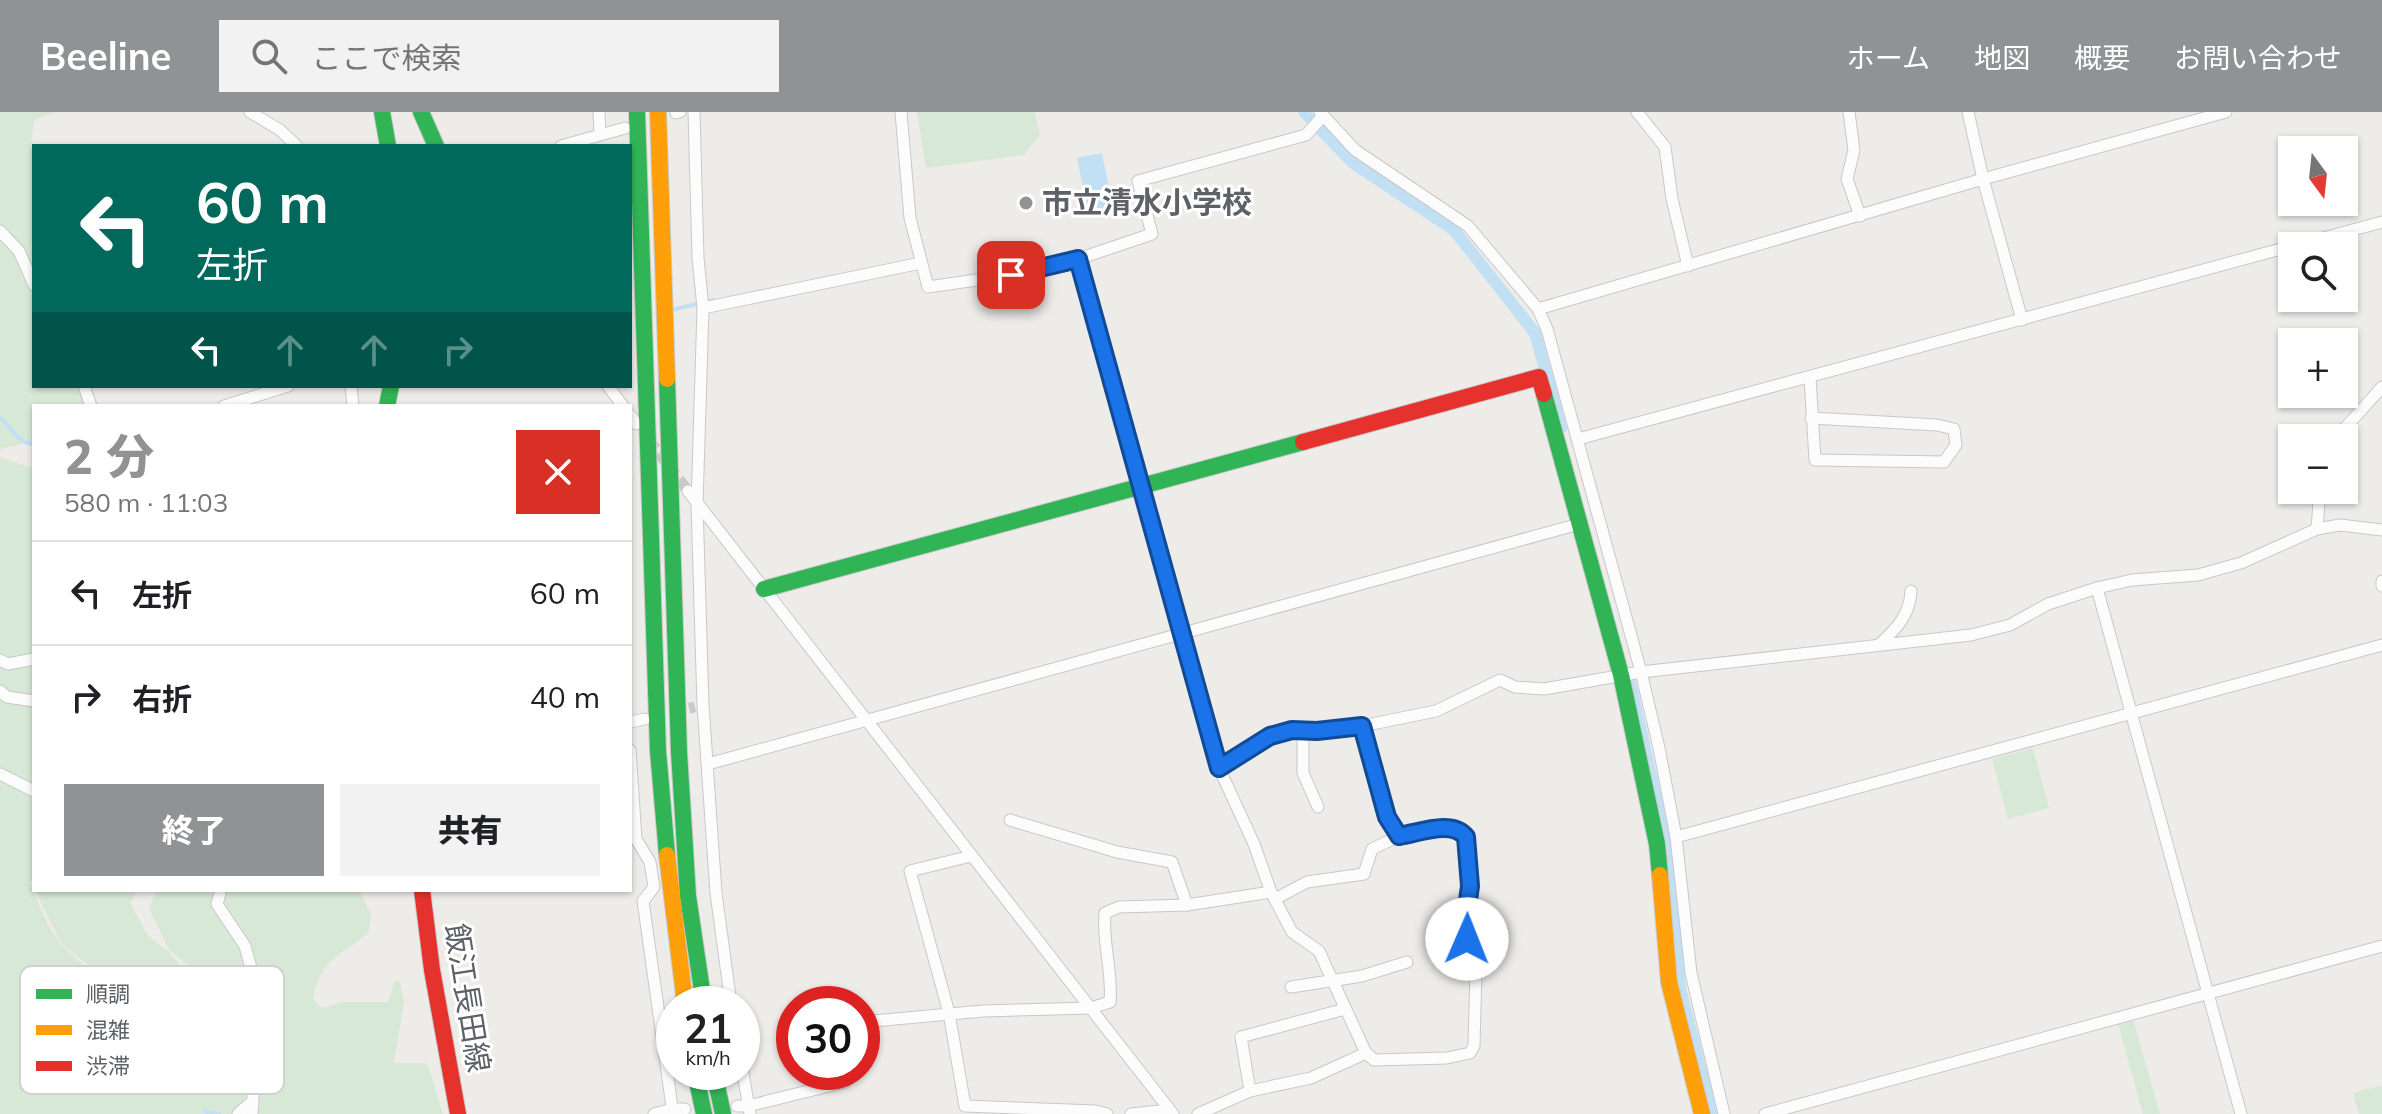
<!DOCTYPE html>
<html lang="ja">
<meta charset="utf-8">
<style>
:root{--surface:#fff;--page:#f2f2f2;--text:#202124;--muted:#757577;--line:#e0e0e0;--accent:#909294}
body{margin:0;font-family:Mulish,"Noto Sans JP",sans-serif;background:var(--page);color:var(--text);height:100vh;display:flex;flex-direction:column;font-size:30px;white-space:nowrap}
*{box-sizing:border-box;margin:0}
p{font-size:26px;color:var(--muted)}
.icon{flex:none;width:44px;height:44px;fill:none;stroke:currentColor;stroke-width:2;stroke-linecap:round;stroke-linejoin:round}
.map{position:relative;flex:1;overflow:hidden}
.details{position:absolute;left:32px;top:292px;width:600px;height:488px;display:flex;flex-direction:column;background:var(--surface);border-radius:0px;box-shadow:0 2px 6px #0004}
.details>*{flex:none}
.hud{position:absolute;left:32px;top:32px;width:600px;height:244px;border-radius:0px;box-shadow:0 2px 6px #0004;background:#00695c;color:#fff;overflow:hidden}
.needle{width:52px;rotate:165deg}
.controls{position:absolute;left:2278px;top:24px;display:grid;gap:16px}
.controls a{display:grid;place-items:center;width:80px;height:80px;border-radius:0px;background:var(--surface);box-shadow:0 2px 6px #0004;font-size:40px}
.speed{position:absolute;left:656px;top:874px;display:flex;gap:16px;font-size:40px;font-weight:700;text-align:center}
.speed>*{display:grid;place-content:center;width:104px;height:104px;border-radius:50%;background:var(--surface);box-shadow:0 2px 6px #0004;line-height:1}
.speed small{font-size:20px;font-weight:400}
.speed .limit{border:12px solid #d22;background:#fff;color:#111}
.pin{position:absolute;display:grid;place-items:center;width:68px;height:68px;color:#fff;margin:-34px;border-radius:16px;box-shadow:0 4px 12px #0006}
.me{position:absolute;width:88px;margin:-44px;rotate:1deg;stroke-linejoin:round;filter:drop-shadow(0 0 6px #0008)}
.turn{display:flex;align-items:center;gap:28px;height:168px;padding:0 32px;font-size:36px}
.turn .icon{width:104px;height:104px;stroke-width:2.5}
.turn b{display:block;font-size:56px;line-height:68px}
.lanes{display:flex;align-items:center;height:76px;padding:0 32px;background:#0003;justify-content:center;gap:40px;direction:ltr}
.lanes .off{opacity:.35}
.round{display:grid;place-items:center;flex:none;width:84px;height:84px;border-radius:0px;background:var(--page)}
.overview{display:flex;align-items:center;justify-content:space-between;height:136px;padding:0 32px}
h1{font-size:48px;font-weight:800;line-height:60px;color:var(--accent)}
.cta{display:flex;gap:16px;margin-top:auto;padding:16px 32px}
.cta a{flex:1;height:92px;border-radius:0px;background:var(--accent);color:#fff;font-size:32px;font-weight:800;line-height:92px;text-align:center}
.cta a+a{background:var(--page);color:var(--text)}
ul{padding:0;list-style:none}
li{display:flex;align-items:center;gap:24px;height:104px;padding:0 32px;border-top:2px solid var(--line)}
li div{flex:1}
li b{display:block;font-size:30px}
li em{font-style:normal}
header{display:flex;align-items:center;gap:48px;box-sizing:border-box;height:112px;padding:0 40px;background:var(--accent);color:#fff}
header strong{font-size:38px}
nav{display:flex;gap:44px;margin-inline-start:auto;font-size:28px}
.search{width:560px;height:72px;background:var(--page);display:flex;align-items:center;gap:20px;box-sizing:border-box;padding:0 28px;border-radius:0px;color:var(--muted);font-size:30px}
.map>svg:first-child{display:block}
.green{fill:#d8e8d6}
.water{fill:#c1e0f4}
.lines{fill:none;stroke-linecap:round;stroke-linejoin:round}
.stream{stroke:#c1e0f4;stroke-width:4}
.canal{stroke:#c1e0f4;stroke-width:12}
.street-tunnel{stroke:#c9cac8;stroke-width:11;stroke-dasharray:11 5.5;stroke-linecap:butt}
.street-casing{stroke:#c8c8c8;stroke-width:13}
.fast-casing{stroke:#cacaca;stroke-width:18}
.slow-casing{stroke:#cacaca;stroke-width:18}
.jam-casing{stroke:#cacaca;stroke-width:18}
.street{stroke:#fcfcfc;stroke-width:11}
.fast{stroke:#30b455;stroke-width:16}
.slow{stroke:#ff9f0a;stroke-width:16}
.jam{stroke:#e5322d;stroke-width:16}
.route-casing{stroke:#114b97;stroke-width:20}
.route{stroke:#1a73e8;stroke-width:14}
.poi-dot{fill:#909294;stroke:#fff;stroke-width:3}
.labels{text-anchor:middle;stroke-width:6;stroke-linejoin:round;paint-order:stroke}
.poi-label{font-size:30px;font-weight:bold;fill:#5e6266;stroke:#fff;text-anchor:start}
.street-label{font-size:30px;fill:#5e6266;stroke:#fff}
.key{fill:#fff;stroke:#cfd0d1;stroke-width:2}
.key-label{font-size:22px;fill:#5e6266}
</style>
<header>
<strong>Beeline</strong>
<div class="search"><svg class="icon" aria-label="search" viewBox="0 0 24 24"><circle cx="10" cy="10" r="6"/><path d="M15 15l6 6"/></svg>ここで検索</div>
<nav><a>ホーム</a><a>地図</a><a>概要</a><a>お問い合わせ</a></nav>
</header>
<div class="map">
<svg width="2382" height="1002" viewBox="0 0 2382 1002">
<rect width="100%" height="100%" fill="#edece9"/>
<!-- green -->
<g class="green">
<path d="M0,0H56L34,8L32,25L34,44V274H82L83,294H34V329L0,337Z"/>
<path d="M917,0H1035L1040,23L1023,43L926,56Z"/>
<path d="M0,346L34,356V767L29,771C38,789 49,820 63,834C82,854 119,877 125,906L197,934L214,933L225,911L211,871L169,838L149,796L157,778H359L371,802L369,820C341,844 320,847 313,887L321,896L345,890H388L395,869L400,870L404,890L394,951H427L443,1002H0Z"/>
<path d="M2033,636L2049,696L2008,707L1992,647Z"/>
<path d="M35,778H138L130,791L148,824L169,840L204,882L213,908L209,922L169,914L124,895L90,855L61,831Z"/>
<path d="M2133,908L2160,1002H2143L2118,912Z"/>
<path d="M2382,973V1002H2359L2353,981Z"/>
</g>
<!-- water -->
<path class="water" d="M1102,41L1113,95L1088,100L1077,46Z"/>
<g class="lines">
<!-- stream -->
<g class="stream">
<path d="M671,198L714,188"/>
<path d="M0,306C12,315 18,332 34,332"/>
<path d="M205,999L219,1002"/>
</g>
<!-- canal -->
<g class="canal">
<path d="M1304,0L1353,51L1454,118L1535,221L1561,316"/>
<path d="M1630,570L1666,731L1680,877L1712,1002"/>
</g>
<!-- street-tunnel -->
<g class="street-tunnel">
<path d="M649,328L688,379"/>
<path d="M673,600L695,595"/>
</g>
<defs>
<g id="street">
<path d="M250,0L280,18L297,34"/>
<path d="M599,0L600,22"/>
<path d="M694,0L698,146L703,196L697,392L703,593L716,781L731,892"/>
<path d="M901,0L910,106L928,175L1011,163L1078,147L1152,122L1138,69L1306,23L1322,5"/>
<path d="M1320,0L1355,38L1468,114L1538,197L1547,217L1641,560L1659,636L1676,725L1691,861L1724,1002"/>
<path d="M1637,0L1665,35L1672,87L1688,154"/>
<path d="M1849,0L1854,38L1847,67L1860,104"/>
<path d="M1968,0L1983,67L2022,208"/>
<path d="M676,1L680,0"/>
<path d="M561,34L625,16"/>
<path d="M0,119L19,139L34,173"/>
<path d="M2294,134L2382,110"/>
<path d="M1078,147L1219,656L1254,732L1271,780L1292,820L1319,839L1366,941L1374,948L1447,946L1470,941L1474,934L1476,857L1467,827V796L1470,774L1466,725C1452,707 1419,721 1399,724L1387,705L1362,614"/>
<path d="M703,196L921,151"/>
<path d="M1538,197L1983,67L2226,0"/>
<path d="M1810,265L1815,348L1944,350L1956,333L1954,317L1937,313L1811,306"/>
<path d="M84,274L91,294"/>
<path d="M351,274L353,294"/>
<path d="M608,274L623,294"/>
<path d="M224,294L288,274"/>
<path d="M630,303L636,312"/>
<path d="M2336,326L2382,275"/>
<path d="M1578,327L2292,134"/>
<path d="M688,379L1173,1002"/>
<path d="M2317,417L2320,378"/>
<path d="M2382,469V474"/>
<path d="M2097,476L2241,1002"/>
<path d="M1879,533C1896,517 1910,503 1911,479"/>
<path d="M0,548L8,552L34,547"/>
<path d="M0,579L7,585L34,589"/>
<path d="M630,610L645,607"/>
<path d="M1303,618V661L1318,695"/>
<path d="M630,638L636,727L650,750L654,775L643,789L673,1002"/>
<path d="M708,652L1579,412"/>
<path d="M1219,656L1270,624L1292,618L1317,619L1362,614L1436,599L1500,568L1515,575L1544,577L1641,560L1971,523L2010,513L2048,492L2097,476L2132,468L2198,463L2241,451L2317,417L2340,413L2382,418"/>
<path d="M0,662L34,679"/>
<path d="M1010,708L1117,740L1172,750L1187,793"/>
<path d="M1676,725L2382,533"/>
<path d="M971,744L910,759L949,901L965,994L1096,999L1107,1002"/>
<path d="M221,778L217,792L245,834L259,885L252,1002"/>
<path d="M1275,787L1307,770L1364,762L1372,737L1399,724"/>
<path d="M1291,875L1362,864L1407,850"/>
<path d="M862,910L983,899L1091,896L1110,890C1113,860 1102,831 1105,801L1119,795L1187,793L1271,780"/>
<path d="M742,956L750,1002"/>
<path d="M1250,979L1241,925L1345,897"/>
<path d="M737,994H748L845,970V960"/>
<path d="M238,1002L253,989"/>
<path d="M654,1002L672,997H685"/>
<path d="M1131,1002L1169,998"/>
<path d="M1198,1002L1250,979L1311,966L1366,941"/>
<path d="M1765,1002L2382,834"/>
</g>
<g id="fast">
<path d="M382,0L388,34"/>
<path d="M421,0L436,34"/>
<path d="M637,0L658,639L667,743"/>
<path d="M667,267L679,640L688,784L704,892"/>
<path d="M1544,282L1621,563L1657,732L1660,763"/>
<path d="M387,294L391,274"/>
<path d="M764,477L1303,330"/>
<path d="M695,960L704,1002"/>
<path d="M714,960L723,1002"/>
</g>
<g id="slow">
<path d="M658,0L667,267"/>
<path d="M667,743L685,892"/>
<path d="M1660,763L1669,870L1702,1002"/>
</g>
<g id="jam">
<path d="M1303,330L1539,265L1544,282"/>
<path d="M422,778L432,858L458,1002"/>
</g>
</defs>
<!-- street casing -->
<use href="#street" class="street-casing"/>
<!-- fast casing -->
<use href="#fast" class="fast-casing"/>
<!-- slow casing -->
<use href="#slow" class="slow-casing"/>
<!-- jam casing -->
<use href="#jam" class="jam-casing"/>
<!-- street -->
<use href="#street" class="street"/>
<!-- fast -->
<use href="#fast" class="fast"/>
<!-- slow -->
<use href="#slow" class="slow"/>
<!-- jam -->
<use href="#jam" class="jam"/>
</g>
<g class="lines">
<defs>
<path id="route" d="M1011,163L1078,147L1219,656L1270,624L1292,618L1317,619L1362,614L1387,705L1399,724C1419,721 1452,707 1466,725L1470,774L1467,796V827"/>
</defs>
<!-- route casing -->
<use href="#route" class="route-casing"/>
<!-- route -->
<use href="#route" class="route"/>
</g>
<!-- markers -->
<circle class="poi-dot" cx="1026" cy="91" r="8"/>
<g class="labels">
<!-- poi labels -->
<g class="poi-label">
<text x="1042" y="101">市立清水小学校</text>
</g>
<!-- street labels -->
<g class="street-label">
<text transform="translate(467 886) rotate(81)" y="10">飯江長田線</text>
</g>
</g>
<!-- legend -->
<rect x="20" y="854" width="264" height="128" rx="12" class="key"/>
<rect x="36" y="877" width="36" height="10" fill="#30b455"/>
<rect x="36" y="913" width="36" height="10" fill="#ff9f0a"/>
<rect x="36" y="949" width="36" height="10" fill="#e5322d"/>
<g class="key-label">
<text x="86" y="890">順調</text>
<text x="86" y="926">混雑</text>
<text x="86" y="962">渋滞</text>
</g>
</svg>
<div class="controls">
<a><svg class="needle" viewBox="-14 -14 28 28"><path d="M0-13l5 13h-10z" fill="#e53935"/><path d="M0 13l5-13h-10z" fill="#757577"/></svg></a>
<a><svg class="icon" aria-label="search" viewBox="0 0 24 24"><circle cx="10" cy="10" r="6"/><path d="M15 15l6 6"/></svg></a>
<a>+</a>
<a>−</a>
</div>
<div class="speed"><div>21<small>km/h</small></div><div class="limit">30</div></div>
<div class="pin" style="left:1011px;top:163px;background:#d93025"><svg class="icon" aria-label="arrive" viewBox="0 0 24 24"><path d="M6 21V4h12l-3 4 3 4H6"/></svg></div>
<svg class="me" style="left:1467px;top:827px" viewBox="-20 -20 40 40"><circle r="19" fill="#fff"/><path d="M0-13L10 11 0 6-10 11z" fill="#1a73e8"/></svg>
<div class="hud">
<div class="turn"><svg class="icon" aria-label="left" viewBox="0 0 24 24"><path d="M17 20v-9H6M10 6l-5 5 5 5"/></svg><div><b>60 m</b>左折</div></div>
<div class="lanes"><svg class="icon" aria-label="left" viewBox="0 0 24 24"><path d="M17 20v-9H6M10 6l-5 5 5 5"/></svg><svg class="icon off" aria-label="ahead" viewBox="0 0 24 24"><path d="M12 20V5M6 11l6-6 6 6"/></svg><svg class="icon off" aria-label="ahead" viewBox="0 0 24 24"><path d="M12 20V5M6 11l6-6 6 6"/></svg><svg class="icon off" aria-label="right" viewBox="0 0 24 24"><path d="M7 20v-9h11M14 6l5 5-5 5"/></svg></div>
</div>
<section class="details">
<div class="overview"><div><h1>2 分</h1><p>580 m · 11:03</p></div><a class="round" style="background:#d93025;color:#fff"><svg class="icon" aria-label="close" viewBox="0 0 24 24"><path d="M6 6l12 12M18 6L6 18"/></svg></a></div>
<ul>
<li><svg class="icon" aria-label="left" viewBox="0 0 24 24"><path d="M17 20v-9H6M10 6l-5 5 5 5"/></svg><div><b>左折</b></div><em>60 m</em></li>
<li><svg class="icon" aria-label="right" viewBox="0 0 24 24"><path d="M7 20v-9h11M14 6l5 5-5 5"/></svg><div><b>右折</b></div><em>40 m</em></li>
</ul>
<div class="cta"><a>終了</a><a>共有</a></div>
</section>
</div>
